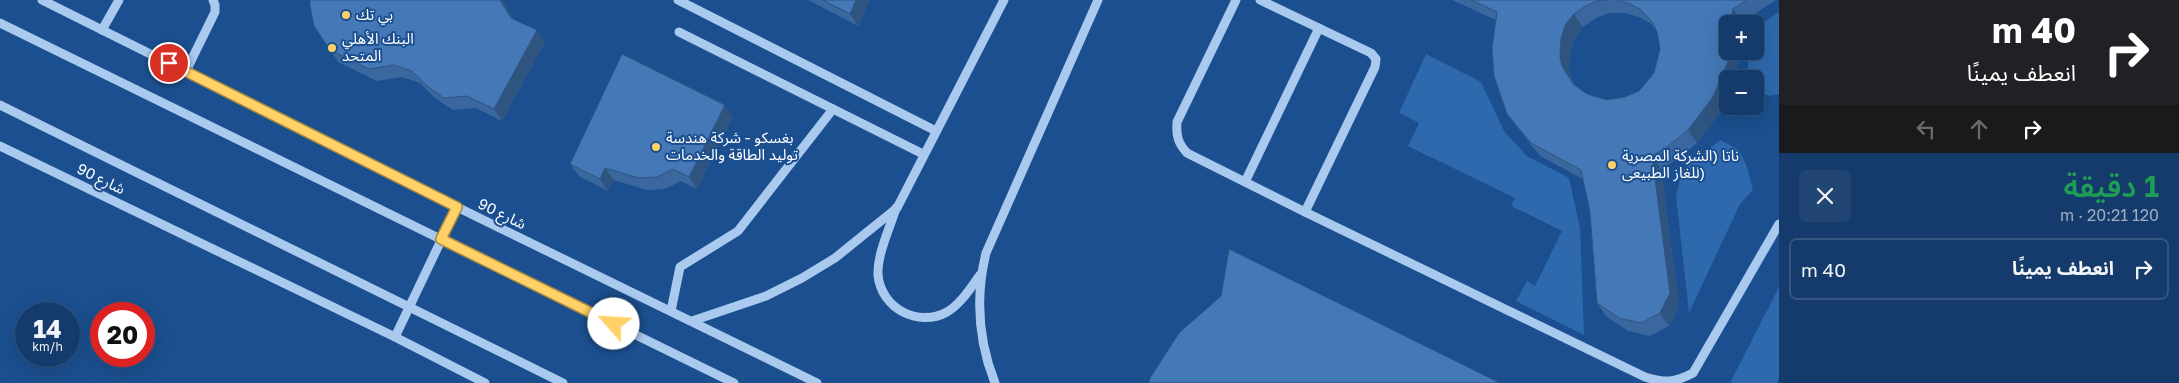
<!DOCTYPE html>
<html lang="ar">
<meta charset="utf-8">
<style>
:root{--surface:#143b6b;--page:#214673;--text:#f1f3f6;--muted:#9dadc1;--line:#33557e}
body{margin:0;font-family:"Golos Text","Noto Sans Arabic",sans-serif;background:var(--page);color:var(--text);direction:rtl;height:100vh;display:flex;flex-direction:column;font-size:19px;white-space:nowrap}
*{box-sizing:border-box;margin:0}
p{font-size:16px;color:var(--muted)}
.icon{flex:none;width:28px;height:28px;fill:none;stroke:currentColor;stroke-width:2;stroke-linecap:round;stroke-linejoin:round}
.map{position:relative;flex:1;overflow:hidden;direction:ltr}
.details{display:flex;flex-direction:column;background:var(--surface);width:400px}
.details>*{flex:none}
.hud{background:#202124;color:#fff;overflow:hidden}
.controls{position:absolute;left:1719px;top:15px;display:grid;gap:10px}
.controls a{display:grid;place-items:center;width:45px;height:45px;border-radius:8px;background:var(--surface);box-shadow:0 5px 20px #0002,0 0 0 1px var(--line);font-size:25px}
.speed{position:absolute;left:15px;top:302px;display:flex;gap:10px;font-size:25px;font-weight:700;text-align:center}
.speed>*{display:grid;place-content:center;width:65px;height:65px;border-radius:50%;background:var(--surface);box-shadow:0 5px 20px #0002,0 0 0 1px var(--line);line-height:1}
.speed small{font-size:12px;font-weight:400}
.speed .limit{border:8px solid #d22;background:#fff;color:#111}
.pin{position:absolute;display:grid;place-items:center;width:42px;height:42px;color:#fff;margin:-21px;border:2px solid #fff;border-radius:50%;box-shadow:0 1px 5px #0007}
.me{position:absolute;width:55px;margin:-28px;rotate:296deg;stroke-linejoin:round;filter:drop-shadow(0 0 4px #0008)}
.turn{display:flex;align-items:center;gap:18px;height:105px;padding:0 20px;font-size:22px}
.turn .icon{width:65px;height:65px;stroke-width:2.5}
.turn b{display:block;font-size:35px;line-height:42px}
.lanes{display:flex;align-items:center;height:48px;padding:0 20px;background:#0003;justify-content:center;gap:25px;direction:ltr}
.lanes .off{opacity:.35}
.round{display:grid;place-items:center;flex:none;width:52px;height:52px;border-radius:8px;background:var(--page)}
.summary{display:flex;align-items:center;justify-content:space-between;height:85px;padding:0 20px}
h1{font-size:30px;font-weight:600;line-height:38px;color:#1e9e55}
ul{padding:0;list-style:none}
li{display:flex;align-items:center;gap:15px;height:62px;margin:0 10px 8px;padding:0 10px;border:2px solid var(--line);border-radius:8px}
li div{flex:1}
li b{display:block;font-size:19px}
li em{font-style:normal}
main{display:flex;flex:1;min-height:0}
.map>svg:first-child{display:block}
.green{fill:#2e69ad}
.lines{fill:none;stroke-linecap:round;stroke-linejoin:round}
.minor{stroke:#a9c9ee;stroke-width:9}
.wall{fill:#3a679d;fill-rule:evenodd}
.shaded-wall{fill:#305480}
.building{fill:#4478b7;stroke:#305480}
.route-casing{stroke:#a68842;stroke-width:12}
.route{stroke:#ffd166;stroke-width:9}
.poi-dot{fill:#ffd166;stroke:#1b4f8f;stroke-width:2}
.labels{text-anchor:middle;stroke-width:4;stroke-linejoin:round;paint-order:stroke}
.poi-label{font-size:15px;fill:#fff;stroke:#1b4f8f;text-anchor:start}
.street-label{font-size:15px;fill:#fff;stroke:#1b4f8f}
</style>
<main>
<section class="details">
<div class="hud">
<div class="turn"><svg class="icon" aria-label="right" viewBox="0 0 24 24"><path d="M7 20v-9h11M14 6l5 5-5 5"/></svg><div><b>40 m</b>انعطف يمينًا</div></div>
<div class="lanes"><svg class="icon off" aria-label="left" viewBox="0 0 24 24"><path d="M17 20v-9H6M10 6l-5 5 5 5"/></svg><svg class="icon off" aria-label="ahead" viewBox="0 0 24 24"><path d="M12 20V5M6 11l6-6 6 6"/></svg><svg class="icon" aria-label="right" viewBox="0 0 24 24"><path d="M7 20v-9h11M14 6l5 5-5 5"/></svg></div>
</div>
<div class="summary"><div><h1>1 دقيقة</h1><p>120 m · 20:21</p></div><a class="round"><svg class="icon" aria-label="close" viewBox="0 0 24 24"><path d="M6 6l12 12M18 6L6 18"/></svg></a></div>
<ul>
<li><svg class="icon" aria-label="right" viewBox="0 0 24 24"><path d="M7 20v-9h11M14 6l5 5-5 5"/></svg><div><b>انعطف يمينًا</b></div><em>40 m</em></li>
</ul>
</section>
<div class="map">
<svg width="1779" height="383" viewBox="0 0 1779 383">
<rect width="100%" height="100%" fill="#1b4f8f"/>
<!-- green -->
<g class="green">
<path d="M1779,12V94L1770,96L1755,89V79H1747L1749,51H1755V28Z"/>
<path d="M1426,54L1481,82L1504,131L1527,156L1569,178L1580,228L1584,335L1516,301L1527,281L1535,286L1562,231L1511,206L1515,198L1408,146L1419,123L1399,113Z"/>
<path d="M1720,140L1739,150L1747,167L1753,190L1740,204L1689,313L1676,196L1682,171Z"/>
<path d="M1779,287V378L1777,383H1730Z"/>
</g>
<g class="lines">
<!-- minor -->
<g class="minor">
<path d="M42,0L457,207L817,383"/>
<path d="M678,0L936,131"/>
<path d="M1236,0L1177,122C1176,136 1178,143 1187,153L1305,212L1645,377C1666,383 1674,383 1693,373L1779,224"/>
<path d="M1260,0L1371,53L1376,59L1375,67L1305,212"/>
<path d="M0,23L734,383"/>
<path d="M102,30L119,0"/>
<path d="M679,32L923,154"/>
<path d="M186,71L215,12V5L213,0"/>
<path d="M0,105L563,383"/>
<path d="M0,146L395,337L485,383"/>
<path d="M1245,182L1319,28"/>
<path d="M896,208C890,228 877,254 878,275C881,308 918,328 947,312C961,304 971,287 980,275"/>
<path d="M671,311L680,267L738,231L833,109"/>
<path d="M692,321L766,296L802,278L835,258L897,208L1004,0"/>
<path d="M395,337L457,207"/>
<path d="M995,383C978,340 975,298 986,253L1098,0"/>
</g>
</g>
<!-- wall -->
<g class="wall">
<path d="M310,0H502L513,19L545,42L502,121L476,108L453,110L435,98L420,83L402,77L377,81L338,62L330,50Z"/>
<path d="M808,0H870L858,26Z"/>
<path d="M1452,0H1776L1742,22V24H1728L1737,75L1735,79H1728L1722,110L1697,143L1676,160L1661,169L1679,306L1669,326L1650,336L1628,331L1606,316L1597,303L1590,212L1583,179L1540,156L1517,127L1507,114L1496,20ZM1610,13H1625L1639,17L1650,23L1655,29L1657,32L1660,49L1654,73L1639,91L1625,97L1607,100L1587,94L1575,86L1571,78L1569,70L1570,52L1575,38L1583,27L1596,18Z"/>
<path d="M733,117L697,189L681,181L665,189L647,190L614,180L608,191L579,176L570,164Z"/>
</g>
<!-- shaded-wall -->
<g class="shaded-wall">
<path d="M500,0H502L520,30L511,18Z"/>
<path d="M856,0H870L858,26L850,14Z"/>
<path d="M1733,9L1742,22V24H1731Z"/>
<path d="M1574,14L1583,27L1575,38L1570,52L1569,70L1571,78L1582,97L1562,66L1560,57L1561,39L1565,25Z"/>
<path d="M537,30L545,42L502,121L494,109Z"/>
<path d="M1729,51H1739L1737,75L1735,79H1728V98L1722,110L1697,143L1688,130Z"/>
<path d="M725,105L733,117L697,189L689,177Z"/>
<path d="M1652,156L1661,169L1679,306L1669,326L1660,313Z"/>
<path d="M605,168L614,180L608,191L600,179Z"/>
</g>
<!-- building -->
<g class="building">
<path d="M310,0H500L511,18L537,30L494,109L467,96L444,98L427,86L412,71L394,65L369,69L330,50L314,26L310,6Z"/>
<path d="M823,0H856L850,14Z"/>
<path d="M1471,0H1607H1601L1587,5L1574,14L1565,25L1561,39L1560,57L1562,66L1573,84L1587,94L1607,100L1625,97L1639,91L1654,73L1660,49L1657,32L1653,23L1641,10L1630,4L1617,0H1747L1733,9L1731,24H1728V51H1729L1728,62L1713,97L1688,130L1667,147L1652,156L1670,293L1660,313L1641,323L1619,318L1597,303L1590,212L1581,170L1531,143L1507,114L1494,76L1492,48L1497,12Z"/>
<path d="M622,54L725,105L689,177L673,169L657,177L639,178L605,168L600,179L570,164Z"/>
<path d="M1229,249L1500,383H1149L1150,378L1179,333L1221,296Z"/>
</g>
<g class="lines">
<defs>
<path id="route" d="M169,63L457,207L441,239L614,324"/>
</defs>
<!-- route casing -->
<use href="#route" class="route-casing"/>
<!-- route -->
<use href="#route" class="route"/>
</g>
<!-- markers -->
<g class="poi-dot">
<circle cx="346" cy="15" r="5"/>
<circle cx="332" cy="48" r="5"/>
<circle cx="656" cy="147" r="5"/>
<circle cx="1612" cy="165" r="5"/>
</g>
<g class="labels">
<!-- poi labels -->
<g class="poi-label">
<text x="356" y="20">بي تك</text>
<text x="342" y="44">البنك الأهلي<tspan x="342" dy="17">المتحد</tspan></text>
<text x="666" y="143">بغسكو - شركة هندسة<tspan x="666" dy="17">توليد الطاقة والخدمات</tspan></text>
<text x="1622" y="161">ناتا (الشركة المصرية<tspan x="1622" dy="17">للغاز الطبيعى)</tspan></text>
</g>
<!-- street labels -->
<g class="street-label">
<text transform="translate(101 179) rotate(26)" y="5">شارع 90</text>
<text transform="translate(502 214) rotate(26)" y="5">شارع 90</text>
</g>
</g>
</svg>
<div class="controls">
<a>+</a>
<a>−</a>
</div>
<div class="speed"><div>14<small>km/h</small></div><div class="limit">20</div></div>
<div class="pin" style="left:169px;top:63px;background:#d93025"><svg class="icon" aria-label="arrive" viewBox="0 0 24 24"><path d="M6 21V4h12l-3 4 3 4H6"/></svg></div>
<svg class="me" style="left:614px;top:324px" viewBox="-20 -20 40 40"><circle r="19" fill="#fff"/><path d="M0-13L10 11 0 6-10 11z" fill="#ffd166"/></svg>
</div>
</main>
